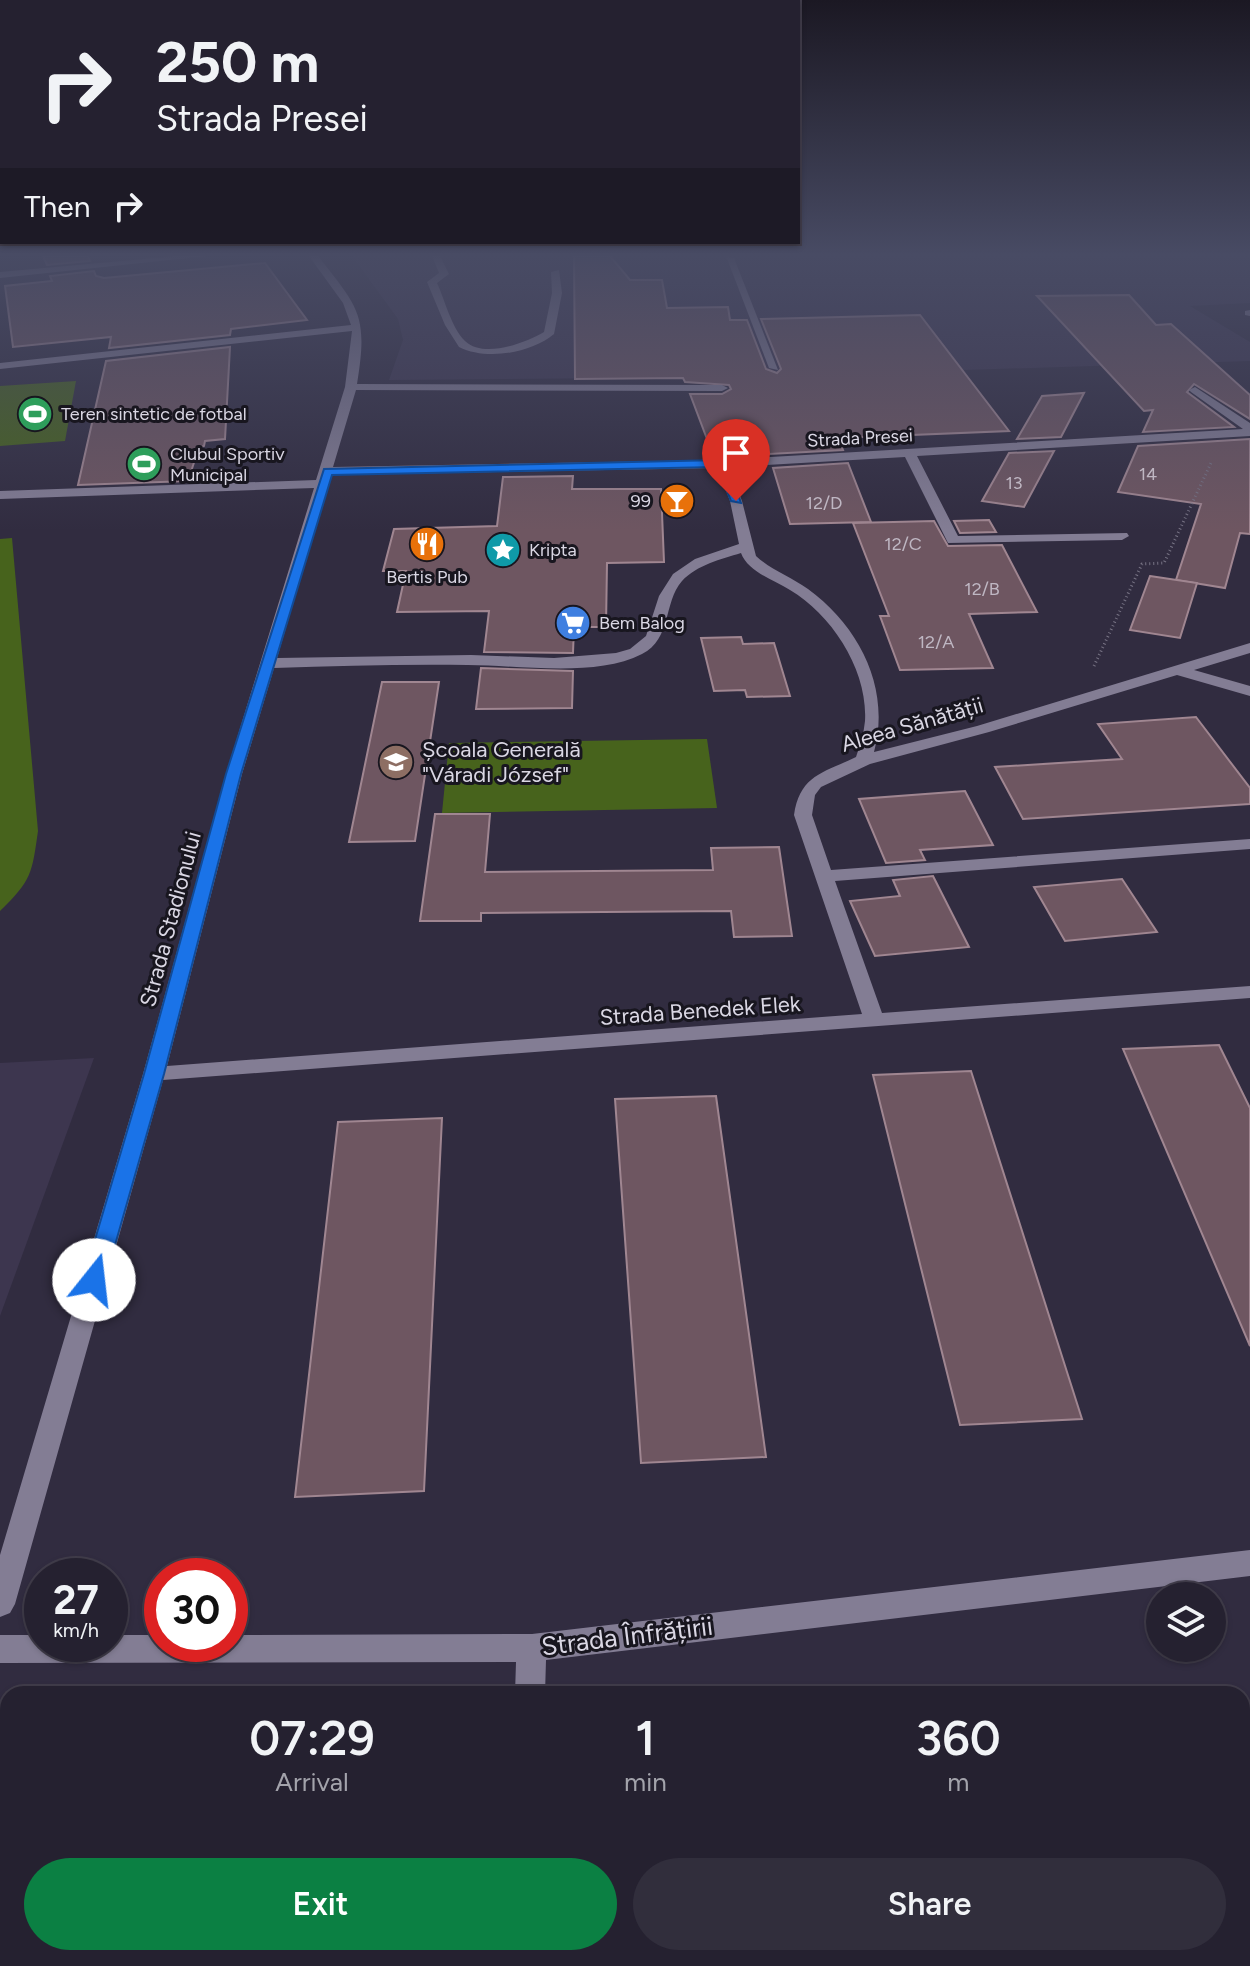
<!DOCTYPE html>
<meta charset="utf-8">
<style>
:root{--surface:#252130;--page:#312e3c;--text:#f1f3f6;--muted:#a3a3ab;--line:#423e4c;--accent:#0b8043}
body{margin:0;font-family:Figtree,sans-serif;background:var(--page);color:var(--text);height:100vh;display:flex;flex-direction:column;font-size:30px;white-space:nowrap}
*{box-sizing:border-box;margin:0}
p{font-size:26px;color:var(--muted)}
.icon{flex:none;width:44px;height:44px;fill:none;stroke:currentColor;stroke-width:2;stroke-linecap:round;stroke-linejoin:round}
.map{position:relative;flex:1;overflow:hidden}
.details{position:absolute;left:0px;top:1686px;width:1250px;height:280px;display:flex;flex-direction:column;background:var(--surface);border-radius:24px 24px 0 0;box-shadow:0 2px 6px #0004,0 0 0 2px var(--line)}
.details>*{flex:none}
.top-card{position:absolute;left:0px;top:0px;width:800px;height:244px;box-shadow:0 2px 6px #0004,0 0 0 2px var(--line);background:#252130;color:var(--text);overflow:hidden}
.tools{position:absolute;left:1146px;top:1582px;display:grid;gap:16px}
.tools a{display:grid;place-items:center;width:80px;height:80px;border-radius:50%;background:var(--surface);box-shadow:0 2px 6px #0004,0 0 0 2px var(--line);font-size:40px}
.speed{position:absolute;left:24px;top:1558px;display:flex;gap:16px;font-size:40px;font-weight:700;text-align:center}
.speed>*{display:grid;place-content:center;width:104px;height:104px;border-radius:50%;background:var(--surface);box-shadow:0 2px 6px #0004,0 0 0 2px var(--line);line-height:1}
.speed small{font-size:20px;font-weight:400}
.speed .limit{border:12px solid #d22;background:#fff;color:#111}
.pin{position:absolute;display:grid;place-items:center;width:68px;height:68px;color:#fff;margin:-82px -34px;border-radius:50% 50% 50% 0;rotate:-45deg;box-shadow:0 0 8px #0007}
.pin .icon{rotate:45deg}
.me{position:absolute;width:88px;margin:-44px;rotate:16deg;stroke-linejoin:round;filter:drop-shadow(0 0 6px #0008)}
.turn{display:flex;align-items:center;gap:28px;height:168px;padding:0 24px;font-size:36px}
.turn .icon{width:104px;height:104px;stroke-width:2.5}
.turn b{display:block;font-size:56px;line-height:68px}
.then{display:flex;align-items:center;height:76px;padding:0 24px;background:#0003;gap:16px;font-size:30px}
.eta{display:flex;justify-content:space-evenly;align-items:center;height:136px;text-align:center}
.eta b{font-size:48px;font-weight:600;line-height:56px}
.cta{display:flex;gap:16px;margin-top:auto;padding:16px 24px}
.cta a{flex:1;height:92px;border-radius:48px;background:var(--accent);color:#fff;font-size:32px;font-weight:600;line-height:92px;text-align:center}
.cta a+a{background:var(--page);color:var(--text)}
.map>svg:first-child{display:block}
.built{fill:#3d364f}
.green{fill:#47631c}
.building{fill:#6e5661;stroke:#a08691;stroke-width:2}
.lines{fill:none;stroke-linecap:round;stroke-linejoin:round}
.path{stroke:#777384;stroke-width:3;stroke-dasharray:1 3;stroke-linecap:butt}
.minor{fill:#837d94;fill-rule:evenodd}
.route{fill:#1a73e8;stroke:#114b97;stroke-width:2}
.labels{text-anchor:middle;stroke-width:6;stroke-linejoin:round;paint-order:stroke}
.far-poi-label{font-size:18px;fill:#dad7e4;stroke:#18161f;text-anchor:start}
.far-street-label{font-size:18px;fill:#dad7e4;stroke:#18161f}
.number-label{font-size:18px;fill:#bfb7c3}
.street-label{font-size:22px;fill:#dad7e4;stroke:#18161f}
.poi-label{font-size:22px;fill:#dad7e4;stroke:#18161f;text-anchor:start}
.near-street-label{font-size:26px;fill:#dad7e4;stroke:#18161f}
</style>
<div class="map">
<svg width="1250" height="1966" viewBox="0 0 1250 1966">
<rect width="100%" height="100%" fill="#312c40"/>
<!-- built -->
<g class="built">
<path d="M352,256H1250V303L1190,306L1250,342V361L744,377L389,380L403,340L398,319Z"/>
<path d="M94,1058L0,1316V1063Z"/>
</g>
<!-- green -->
<g class="green">
<path d="M76,381L65,441L0,446V386Z"/>
<path d="M12,538L38,831C32,873 32,880 0,911V539Z"/>
<path d="M707,739L717,808L442,813L449,743Z"/>
</g>
<!-- building -->
<g class="building">
<path d="M43,256H88L90,261L47,265Z"/>
<path d="M574,256H610L630,280H662L667,308L728,307L730,320H747L766,369L777,373L781,369L761,319L920,315L1009,431L838,438L843,450L769,454L766,444L710,447L690,394H722L731,389L729,385L685,382L683,378L575,379Z"/>
<path d="M265,263L307,320L231,329L230,335L109,348L111,337L13,347L5,286L52,281L50,276L94,271L96,276L104,278Z"/>
<path d="M1129,295L1156,325L1171,324L1250,395V419L1194,384L1187,392L1234,427L1143,432L1153,410L1144,411L1037,296Z"/>
<path d="M230,347L225,439L205,441L204,446L199,447L188,481L78,485L106,361Z"/>
<path d="M1084,393L1061,437L1017,439L1042,396Z"/>
<path d="M1250,439V534L1240,533L1225,588L1176,580L1201,504L1118,492L1138,446Z"/>
<path d="M1054,451L1024,507L982,501L1009,453Z"/>
<path d="M848,463L871,522L790,524L773,468Z"/>
<path d="M573,476L572,489H661L664,562L607,563L606,627H574L573,653L484,652L489,611L397,612L406,571H383L394,529L497,526L503,477Z"/>
<path d="M989,520L996,532L960,533L954,521Z"/>
<path d="M934,521L948,546L1002,545L1037,612L969,614L993,668L900,670L880,616H889L853,523Z"/>
<path d="M1150,576L1197,583L1180,638L1130,630Z"/>
<path d="M741,637L743,644L774,643L790,696L747,697L745,690L714,691L701,638Z"/>
<path d="M481,668L573,671L572,708L476,709Z"/>
<path d="M382,682H439L415,841L349,842Z"/>
<path d="M1196,717L1250,788V804L1023,819L995,767L1122,759L1098,724Z"/>
<path d="M965,791L993,845L920,850L925,860L886,863L859,799Z"/>
<path d="M435,814H490L485,872L713,870L711,848L779,847L792,936L734,937L731,911L481,913V921H420Z"/>
<path d="M933,876L969,947L875,956L850,901L900,896L893,880Z"/>
<path d="M1122,879L1157,932L1065,941L1034,887Z"/>
<path d="M1219,1045L1250,1108V1346L1123,1049Z"/>
<path d="M971,1071L1082,1419L960,1425L873,1075Z"/>
<path d="M716,1096L766,1457L641,1463L615,1099Z"/>
<path d="M442,1118L424,1491L295,1497L338,1122Z"/>
</g>
<g class="lines">
<!-- path -->
<path class="path" d="M1094,666L1142,564L1164,563L1211,463"/>
<!-- minor -->
<g class="minor">
<path d="M177,256H207L0,278V272Z"/>
<path d="M309,256H318C360,309 368,316 357,384L722,385L728,388L722,391L356,390L333,467L722,460L1243,429L1191,392L1189,390L1195,387L1250,423V436L917,456L958,536L1127,533L1129,536L1122,540L948,543L905,457L729,467L742,501L756,556C771,570 791,577 808,589C860,627 891,689 874,752L977,726L1250,643V653L1194,670L1250,686V696L1177,675L989,732L870,764L821,787L815,795L812,815L831,870L1250,839V849L835,881L882,1013L1250,986V998L163,1080L15,1604L10,1613L0,1617V1555L143,1074L226,774L314,488L0,499V491L316,480L345,387L352,331L0,369V363L351,325L343,303ZM717,468L730,501L739,544L695,559L673,574L659,596L646,636L630,649L616,653L554,658L471,655L277,658L331,475ZM741,553C748,572 774,580 790,590C832,615 868,670 865,721C864,733 860,745 856,757C823,773 800,775 794,815L862,1014L167,1066L242,774L274,668C339,666 403,664 468,665C520,665 595,678 642,654C672,639 663,603 682,581C697,565 721,559 741,553Z"/>
<path d="M432,256H440L449,274L437,283C445,300 451,327 465,341C484,359 525,343 544,332L552,293L551,272L559,270L562,293L554,334C531,353 487,361 459,347L445,325L427,282L439,273Z"/>
<path d="M726,256L734,258L778,370L769,368Z"/>
<path d="M1250,310V316L1245,315V311Z"/>
<path d="M1250,1550V1576L546,1660L545,1694H515L516,1662L0,1663V1635H42V1644H110V1635H162V1644H230V1635L532,1634Z"/>
<rect x="500" y="1958" width="34" height="8"/>
</g>
</g>
<!-- sky -->
<linearGradient id="sky" x2="0" y2="1"><stop stop-color="#1b1823"/><stop offset="0.48" stop-color="#484b64"/><stop offset="1" stop-color="#484b64" stop-opacity="0"/></linearGradient>
<rect width="1250" height="531" fill="url(#sky)"/>
<!-- route -->
<path class="route" d="M722,460L727,464L741,503L731,501L717,467L332,475L241,774L164,1074L105,1280L102,1286H86L83,1280L144,1074L226,774L324,469Z"/>
<!-- icons -->
<defs>
<symbol id="stadium-disc" viewBox="-11 -11 22 22"><circle r="9.5" fill="#2e9e5b" stroke="#18161f"/><path d="M0-5a6.5 5 0 1 0 0 10a6.5 5 0 1 0 0-10ZM-3.5-1.8h7v3.6h-7Z" fill="#fff"/></symbol>
<symbol id="bar-disc" viewBox="-11 -11 22 22"><circle r="9.5" fill="#e8710a" stroke="#18161f"/><path d="M-6-5H6L.8 .8V4.5H3.5V6h-7V4.5H-.8V.8Z" fill="#fff"/></symbol>
<symbol id="restaurant-disc" viewBox="-11 -11 22 22"><circle r="9.5" fill="#e8710a" stroke="#18161f"/><path d="M-5-6h1v4h1v-4h1v4h1v-4h1v5L-1.5 .5V6h-2V.5L-5-1ZM5-6V6H3V1.5H1.5Q1.5-4 5-6Z" fill="#fff"/></symbol>
<symbol id="sight-disc" viewBox="-11 -11 22 22"><circle r="9.5" fill="#0f9aa8" stroke="#18161f"/><path d="M0-6L1.8-2.2L6-1.7L2.9 1.2L3.7 5.4L0 3.3L-3.7 5.4L-2.9 1.2L-6-1.7L-1.8-2.2Z" fill="#fff"/></symbol>
<symbol id="supermarket-disc" viewBox="-11 -11 22 22"><circle r="9.5" fill="#3f7fe0" stroke="#18161f"/><path d="M-6-5.5h2.5l.6 2H6L4.5 2H-2.5L-4.4-4H-6ZM-1.5 3.2a1.3 1.3 0 1 0 .1 0ZM3 3.2a1.3 1.3 0 1 0 .1 0Z" fill="#fff"/></symbol>
<symbol id="school-disc" viewBox="-11 -11 22 22"><circle r="9.5" fill="#8d6e63" stroke="#18161f"/><path d="M0-5L7-2L0 1L-7-2ZM-4 1L0 2.5L4 1V4Q0 6-4 4Z" fill="#fff"/></symbol>
</defs>
<g fill-rule="evenodd">
<use href="#stadium-disc" x="15" y="394" width="40" height="40"/>
<use href="#stadium-disc" x="124" y="444" width="40" height="40"/>
<use href="#bar-disc" x="657" y="481" width="40" height="40"/>
<use href="#restaurant-disc" x="407" y="524" width="40" height="40"/>
<use href="#sight-disc" x="483" y="530" width="40" height="40"/>
<use href="#supermarket-disc" x="553" y="603" width="40" height="40"/>
<use href="#school-disc" x="376" y="742" width="40" height="40"/>
</g>
<g class="labels">
<!-- far-poi labels -->
<g class="far-poi-label">
<text x="61" y="420">Teren sintetic de fotbal</text>
<text x="170" y="460">Clubul Sportiv<tspan x="170" dy="21">Municipal</tspan></text>
<text x="651" y="507" text-anchor="end">99</text>
<text x="529" y="556">Kripta</text>
<text x="427" y="583" text-anchor="middle">Bertis Pub</text>
<text x="599" y="629">Bem Balog</text>
</g>
<!-- far-street labels -->
<g class="far-street-label">
<text transform="translate(860 438) rotate(-3)" y="6">Strada Presei</text>
</g>
<!-- number labels -->
<g class="number-label">
<text x="1148" y="480">14</text>
<text x="1014" y="489">13</text>
<text x="824" y="509">12/D</text>
<text x="903" y="550">12/C</text>
<text x="982" y="595">12/B</text>
<text x="936" y="648">12/A</text>
</g>
<!-- street labels -->
<g class="street-label">
<text transform="translate(912 724) rotate(-16)" y="8">Aleea Sănătății</text>
<text transform="translate(170 919) rotate(-75)" y="8">Strada Stadionului</text>
<text transform="translate(700 1010) rotate(-4)" y="8">Strada Benedek Elek</text>
</g>
<!-- poi labels -->
<g class="poi-label">
<text x="422" y="757">Școala Generală<tspan x="422" dy="25">"Váradi József"</tspan></text>
</g>
<!-- near-street labels -->
<g class="near-street-label">
<text transform="translate(627 1636) rotate(-7)" y="9">Strada Înfrățirii</text>
</g>
</g>
</svg>
<div class="tools">
<a><svg class="icon" aria-label="layers" viewBox="0 0 24 24"><path d="M12 4l9 5-9 5-9-5zM3 14l9 5 9-5"/></svg></a>
</div>
<div class="speed"><div>27<small>km/h</small></div><div class="limit">30</div></div>
<div class="pin" style="left:736px;top:501px;background:#d93025"><svg class="icon" aria-label="arrive" viewBox="0 0 24 24"><path d="M6 21V4h12l-3 4 3 4H6"/></svg></div>
<svg class="me" style="left:94px;top:1280px" viewBox="-20 -20 40 40"><circle r="19" fill="#fff"/><path d="M0-13L10 11 0 6-10 11z" fill="#1a73e8"/></svg>
<div class="top-card">
<div class="turn"><svg class="icon" aria-label="right" viewBox="0 0 24 24"><path d="M7 20v-9h11M14 6l5 5-5 5"/></svg><div><b>250 m</b>Strada Presei</div></div>
<div class="then">Then<svg class="icon" aria-label="right" viewBox="0 0 24 24"><path d="M7 20v-9h11M14 6l5 5-5 5"/></svg></div>
</div>
<section class="details">
<div class="eta">
<div><b>07:29</b><p>Arrival</p></div>
<div><b>1</b><p>min</p></div>
<div><b>360</b><p>m</p></div>
</div>
<div class="cta"><a>Exit</a><a>Share</a></div>
</section>
</div>
